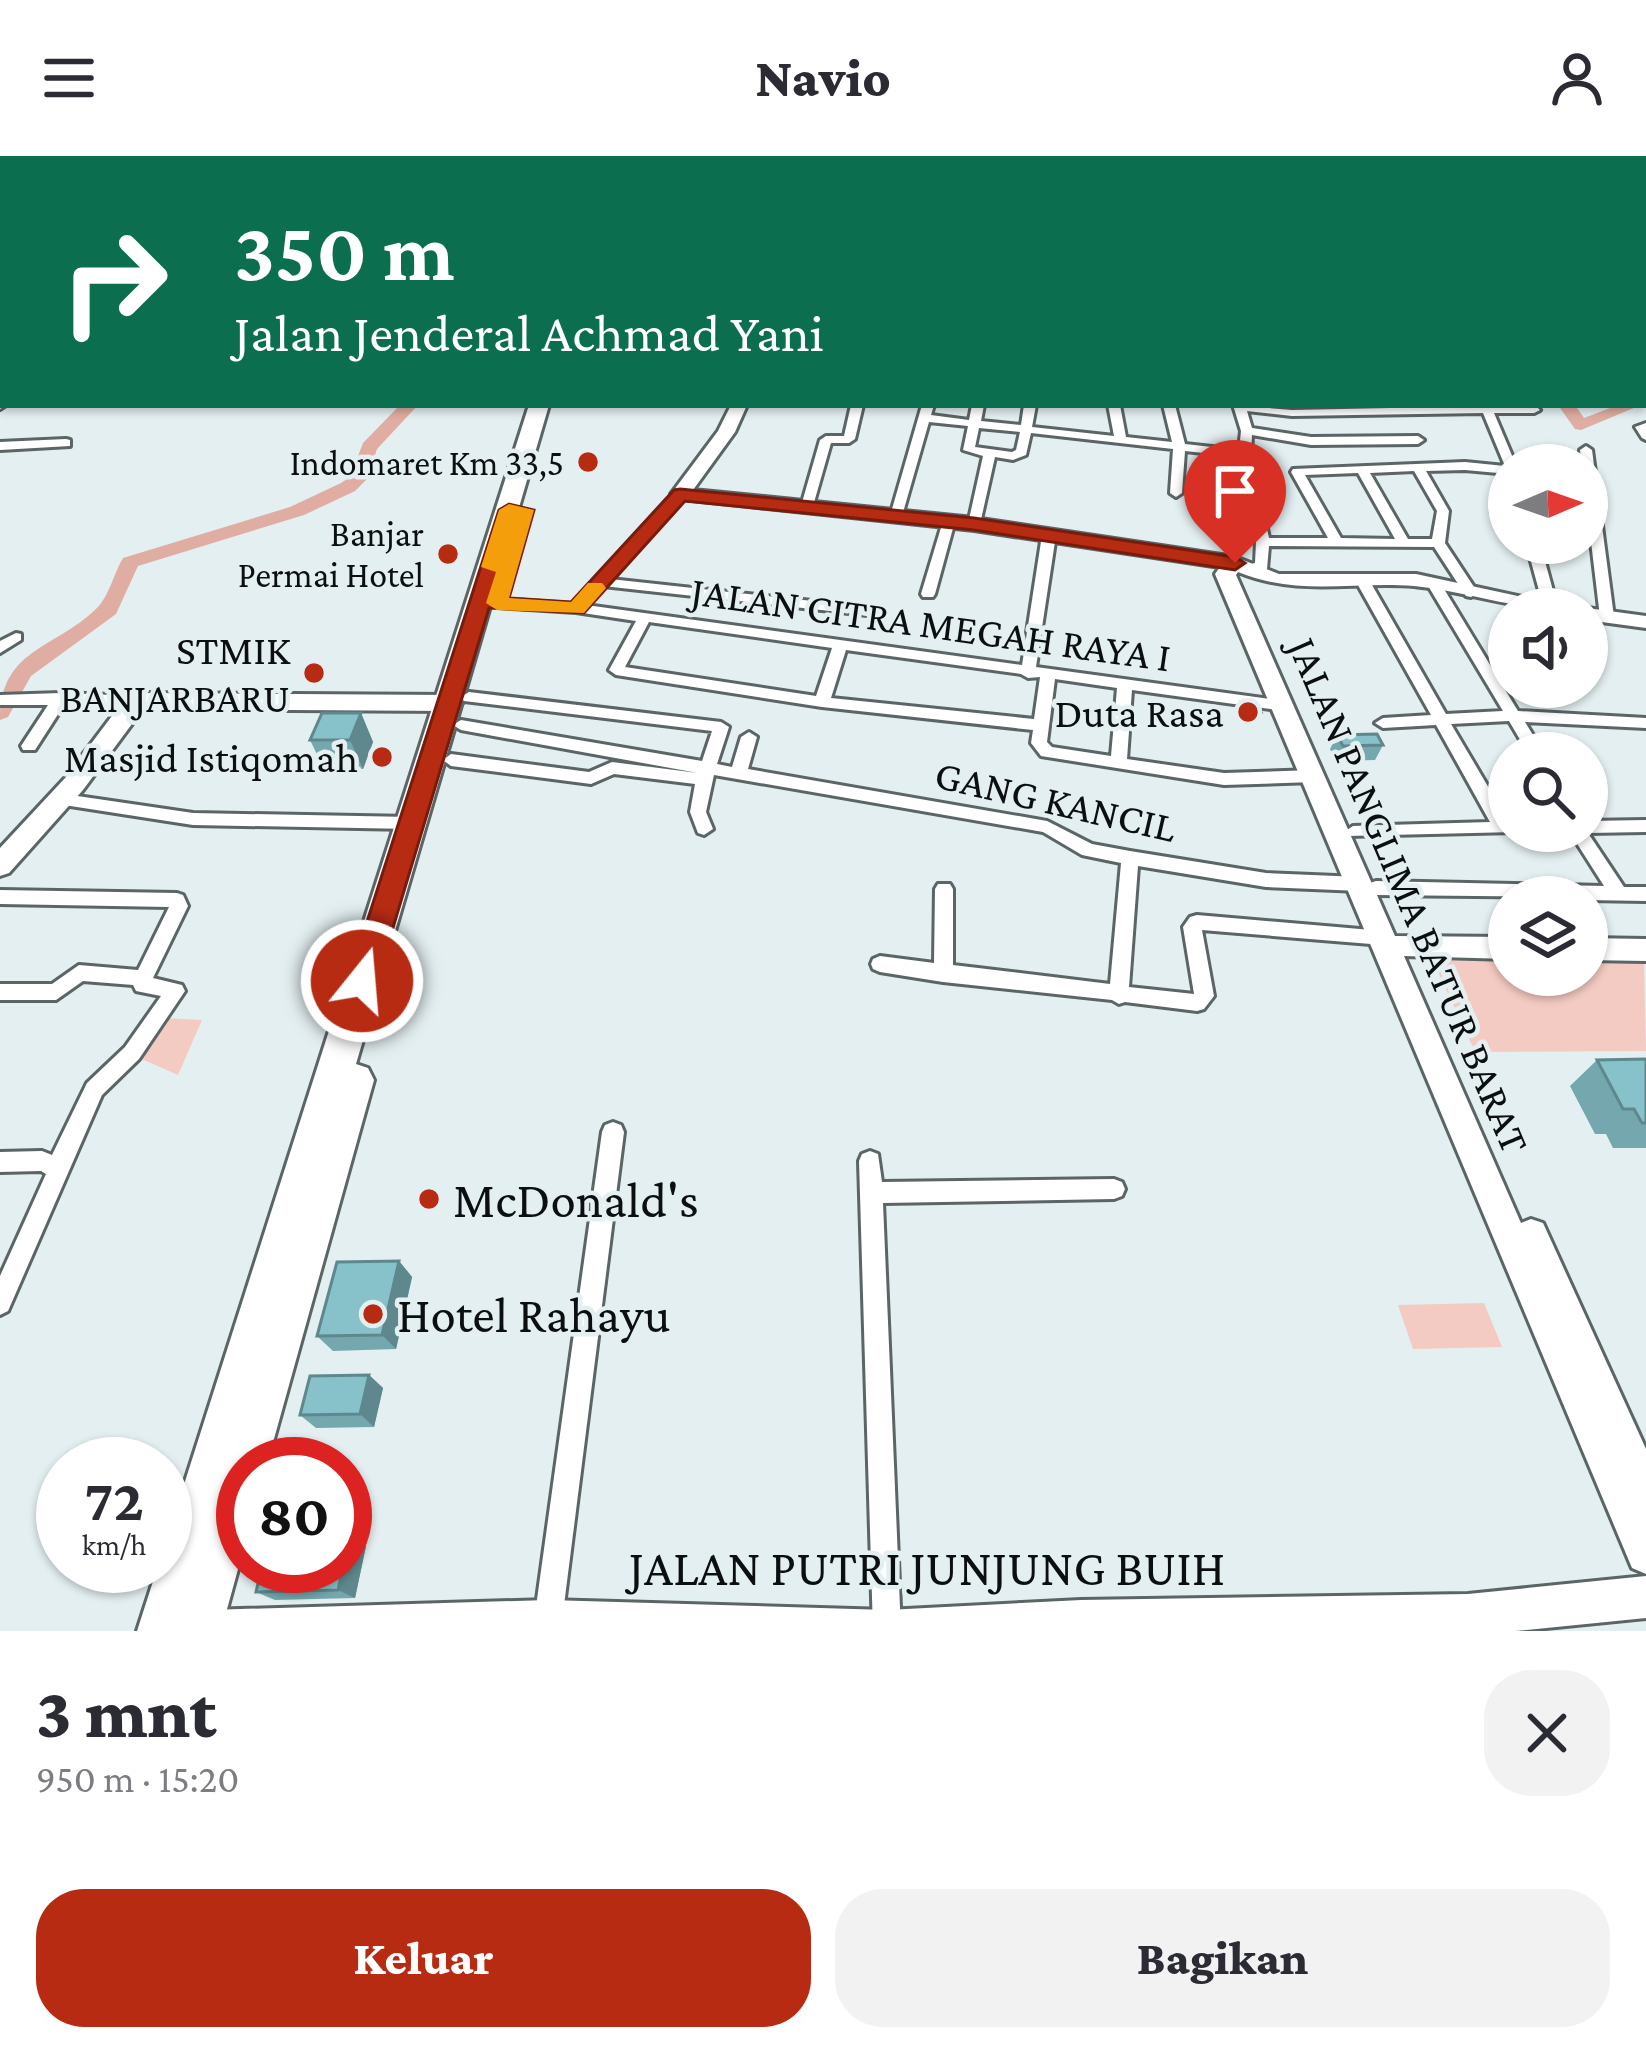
<!DOCTYPE html>
<html lang="id">
<meta charset="utf-8">
<style>
:root{--surface:#fff;--page:#f2f2f3;--text:#2b2b33;--muted:#7c7c81;--accent:#b72b13}
body{margin:0;font-family:"Crimson Pro",serif;background:var(--page);color:var(--text);height:100vh;display:flex;flex-direction:column;font-size:45px;white-space:nowrap}
*{box-sizing:border-box;margin:0}
p{font-size:39px;color:var(--muted)}
.icon{flex:none;width:66px;height:66px;fill:none;stroke:currentColor;stroke-width:2;stroke-linecap:round;stroke-linejoin:round}
.map{position:relative;height:1475px;overflow:hidden}
.side{display:flex;flex-direction:column;background:var(--surface);flex:1}
.side>*{flex:none}
.banner{position:absolute;left:0px;top:0px;width:1647px;height:252px;box-shadow:0 3px 9px #0004;background:#0b6e4f;color:#fff;overflow:hidden}
.needle{width:78px;rotate:88deg}
.buttons{position:absolute;left:1488px;top:288px;display:grid;gap:24px}
.buttons a{display:grid;place-items:center;width:120px;height:120px;border-radius:50%;background:var(--surface);box-shadow:0 3px 9px #0004;font-size:60px}
.speed{position:absolute;left:36px;top:1281px;display:flex;gap:24px;font-size:60px;font-weight:700;text-align:center}
.speed>*{display:grid;place-content:center;width:156px;height:156px;border-radius:50%;background:var(--surface);box-shadow:0 3px 9px #0004;line-height:1}
.speed small{font-size:30px;font-weight:400}
.speed .limit{border:18px solid #d22;background:#fff;color:#111}
.pin{position:absolute;display:grid;place-items:center;width:102px;height:102px;color:#fff;margin:-123px -51px;border-radius:50% 50% 50% 0;rotate:-45deg;box-shadow:0 0 12px #0007}
.pin .icon{rotate:45deg}
.me{position:absolute;width:132px;margin:-66px;rotate:17deg;stroke-linejoin:round;filter:drop-shadow(0 0 9px #0008)}
.turn{display:flex;align-items:center;gap:42px;height:252px;padding:0 36px;font-size:54px}
.turn .icon{width:156px;height:156px;stroke-width:2.5}
.turn b{display:block;font-size:84px;line-height:102px}
.round{display:grid;place-items:center;flex:none;width:126px;height:126px;border-radius:48px;background:var(--page)}
.overview{display:flex;align-items:center;justify-content:space-between;height:204px;padding:0 36px}
h1{font-size:72px;font-weight:800;line-height:90px}
.button{display:flex;gap:24px;margin-top:auto;padding:24px 36px}
.button a{flex:1;height:138px;border-radius:48px;background:var(--accent);color:#fff;font-size:48px;font-weight:800;line-height:138px;text-align:center}
.button a+a{background:var(--page);color:var(--text)}
header{display:flex;justify-content:space-between;align-items:center;height:156px;padding:0 36px;background:var(--surface);font-size:54px;font-weight:800}
.map>svg:first-child{display:block}
.green{fill:#f4cbc2}
.lines{fill:none;stroke-linecap:round;stroke-linejoin:round}
.river{fill:#e0ada2;fill-rule:evenodd}
.street-casing{stroke:#5b6566;stroke-width:6}
.secondary-casing{stroke:#5b6566;stroke-width:6}
.highway-casing{stroke:#5b6566;stroke-width:6}
.street{fill:#fff;fill-rule:evenodd}
.secondary{fill:#fff;fill-rule:evenodd}
.highway{fill:#fff;fill-rule:evenodd}
.wall{fill:#74a7ae}
.shaded-wall{fill:#5e888d}
.building{fill:#87c2ca;stroke:#5e888d;stroke-width:3}
.route{fill:#b72b13;stroke:#771c0c;stroke-width:3}
.slow{fill:#f59e0b}
.poi-dot{fill:#b72b13;stroke:#e4eff1;stroke-width:4.5}
.labels{text-anchor:middle;stroke-width:9;stroke-linejoin:round;paint-order:stroke}
.far-poi-label{font-size:36px;fill:#0c0f10;stroke:#e4eff1;text-anchor:end}
.street-label{font-size:42px;fill:#0c0f10;stroke:#e4eff1}
.poi-label{font-size:42px;fill:#0c0f10;stroke:#e4eff1;text-anchor:end}
.near-poi-label{font-size:51px;fill:#0c0f10;stroke:#e4eff1;text-anchor:start}
.near-street-label{font-size:51px;fill:#0c0f10;stroke:#e4eff1}
</style>
<header><svg class="icon" aria-label="menu" viewBox="0 0 24 24"><path d="M4 6h16M4 12h16M4 18h16"/></svg>Navio<svg class="icon" aria-label="person" viewBox="0 0 24 24"><circle cx="12" cy="8" r="4"/><path d="M4 21q1-7 8-7t8 7"/></svg></header>
<div class="map">
<svg width="1646" height="1475" viewBox="0 0 1646 1475">
<rect width="100%" height="100%" fill="#e4eff1"/>
<!-- green -->
<g class="green">
<path d="M1432,803L1509,805V819H1587V806L1644,807L1646,895L1475,896Z"/>
<path d="M163,862L202,864L178,919L135,900Z"/>
<path d="M1484,1147L1502,1191L1413,1193L1398,1149Z"/>
</g>
<g class="lines">
<!-- river -->
<g class="river">
<path d="M1231,0H1245L1248,3H1234Z"/>
<path d="M400,249H418L377,293L367,323L355,335L304,359L138,410L116,458L31,520L8,561L0,564C0,493 53,494 96,453C109,441 114,417 123,402L290,351L341,327L350,321L363,287Z"/>
<path d="M1558,249H1575L1584,262L1618,249H1641L1581,274L1575,273Z"/>
</g>
<defs>
<g id="street">
<path d="M22,0H30L28,3H20Z"/>
<path d="M171,0H218L202,3H155Z"/>
<path d="M788,0L793,3L780,1L781,0Z"/>
<path d="M1059,0H1067L1069,3H1061Z"/>
<path d="M1107,0H1115L1118,3H1110Z"/>
<path d="M1128,0H1136L1138,3H1130Z"/>
<path d="M1150,0H1158L1161,3H1153Z"/>
<path d="M1186,0H1194L1197,3H1189Z"/>
<path d="M1275,0H1283L1285,3H1277Z"/>
<rect x="1644" y="12" width="2" height="4"/>
<rect x="0" y="18" width="3" height="4"/>
<rect x="1644" y="27" width="2" height="4"/>
<path d="M0,30H3V38L0,39Z"/>
<rect x="1644" y="44" width="2" height="6"/>
<rect x="1644" y="58" width="2" height="6"/>
<rect x="1644" y="99" width="2" height="6"/>
<rect x="1644" y="122" width="2" height="6"/>
<rect x="1644" y="178" width="2" height="6"/>
<rect x="1644" y="205" width="2" height="7"/>
<path d="M0,242H3V249H6L0,253Z"/>
<path d="M851,249H863L855,283L849,287H831L813,350L803,353L801,350L820,284L826,280H844Z"/>
<path d="M922,249H934L931,259L969,264L972,249H984L981,265L1021,269L1024,249H1036L1032,271L1114,280L1108,249H1120L1126,281L1172,286L1163,249H1175L1185,288L1239,294L1241,275L1233,249L1292,254L1535,249L1540,254L1534,257H1494L1516,309H1509V318L1465,314L1426,315L1449,355L1445,387L1478,437L1471,441L1466,440L1434,391L1269,390L1267,413L1248,415V409L1255,407L1256,386L1240,301L1185,295L1182,337L1176,341L1170,337L1173,293L1031,277L1026,299L1013,304L995,301L980,368L974,372L968,368L983,300L963,294L968,270L929,266L902,360L891,363L890,360ZM1247,255L1292,260L1483,257L1505,310L1465,306L1293,313L1291,316L1328,382H1269L1251,298L1252,279L1311,289L1418,288L1424,284L1418,280L1311,281L1252,272ZM979,272L1020,276L1016,294L1012,296L975,291ZM1414,315L1437,355L1432,383H1408L1370,317ZM1358,317L1395,383L1341,382L1305,319Z"/>
<path d="M1646,267V284L1642,282L1635,271Z"/>
<path d="M66,283L70,284V290L0,294V286Z"/>
<path d="M1586,290L1592,294L1614,461L1607,465L1600,461L1587,352V309H1582L1580,294Z"/>
<path d="M680,334L684,335V341L610,423L867,451L874,455L867,459L603,430L586,449L1022,509L1042,379L1049,375L1056,379L1036,511L1284,545L1292,550L1284,555L1132,534L1127,603L1224,617L1314,614L1322,620L1314,626L1224,629L1041,600L1031,587L1033,574L822,551L616,519L609,514L636,465L576,456L497,451L490,447L497,443L572,448L676,335ZM649,466L832,492L816,540L625,511ZM846,494L1021,518L1028,522L1040,521L1034,563L831,542ZM1055,523L1117,532L1111,600L1052,591L1047,586Z"/>
<path d="M949,361L955,365L935,438L933,441H923L921,438L943,365Z"/>
<path d="M1526,387H1540L1558,453H1544Z"/>
<path d="M1361,418L1368,422L1446,558L1503,555L1427,428L1434,424L1441,428L1518,555L1646,562V572L1525,566L1544,597H1528L1509,565L1451,568L1509,666V675L1515,676L1347,680L1344,676L1353,670L1490,666L1436,569L1383,572L1375,567L1383,562L1431,559L1354,422Z"/>
<path d="M16,477L21,478V484L0,497V485Z"/>
<path d="M469,536L721,566L729,571L717,608L732,611L741,581L749,576L757,581L748,613L1047,665L1092,688L1130,695L1266,717L1360,721L1369,728L1360,735L1266,731L1138,710L1129,831L1194,838L1183,771L1190,761L1197,759L1383,775L1390,777L1392,782L1390,787L1383,789L1202,774L1214,840L1204,853L1197,855L1125,846L1119,848L1112,844L943,826L880,816L873,813L871,808L873,803L880,800L934,807L935,733L938,728H950L953,733V809L1110,828L1121,707L1082,699L1043,676L714,619L706,656L713,673L704,679L698,677L690,656L695,628L614,618L591,628L451,610L443,604L451,598L589,616L612,606L698,617L461,574L453,569L461,564L702,605L712,575L464,545L461,541Z"/>
<path d="M61,537L137,540L145,545L137,550L64,549L35,594H23L21,590L48,549H0V539Z"/>
<path d="M57,637L193,657L411,661L420,667L411,673L193,669L51,647L49,643Z"/>
<path d="M1646,664V676L1588,677L1624,731H1646V745L1587,744V741L1376,739L1370,737L1367,732L1370,727L1376,725L1604,730L1569,675H1587V665Z"/>
<path d="M0,734L177,737L183,739L188,750L153,822L182,829L185,835L139,903L102,939L8,1155L0,1159V1120L46,1018L41,1015L0,1016V996L42,995L52,999L87,927L125,891L161,840L136,835L133,829L83,825L56,844H0V828H52L79,809L138,814L169,751L0,748Z"/>
<path d="M613,966L621,969L624,976L562,1465L558,1475H538L534,1465L602,976L605,969Z"/>
<path d="M870,995L878,998L882,1026L1114,1023L1122,1026L1125,1033L1122,1040L1114,1043L883,1047L901,1475H873L859,1005L862,998Z"/>
</g>
<g id="secondary">
<path d="M1528,0H1542L1544,3H1530Z"/>
<path d="M3,75V83L0,84V76Z"/>
<rect x="1644" y="80" width="2" height="10"/>
<path d="M731,249H747L735,276L693,334L974,362L1235,401L1279,418H1416L1559,449L1563,453C1511,453 1465,435 1414,430C1352,425 1299,441 1238,416L1236,419L1395,780L1509,781V803L1404,800L1521,1067L1531,1063L1543,1067L1646,1293V1418L1632,1412L1215,418L1220,411L974,374L673,342L671,338L718,275Z"/>
<path d="M1587,452L1646,460V472L1587,464V453H1581Z"/>
<path d="M137,537L450,539L462,547L450,555L143,553L83,634L9,717L0,720V692L66,621L121,548Z"/>
<path d="M1587,782L1646,783V805L1587,804Z"/>
<path d="M1646,1420V1462L1516,1475H187L193,1460L208,1454L548,1444L887,1454L1081,1444L1468,1438Z"/>
</g>
<g id="highway">
<path d="M403,0H417L418,3H404Z"/>
<path d="M529,249H549L356,908L368,912L374,924L267,1308H243V1395L221,1475H137L158,1410H165V1388Z"/>
</g>
</defs>
<!-- street casing -->
<use href="#street" class="street-casing"/>
<!-- secondary casing -->
<use href="#secondary" class="secondary-casing"/>
<!-- highway casing -->
<use href="#highway" class="highway-casing"/>
<!-- street -->
<use href="#street" class="street"/>
<!-- secondary -->
<use href="#secondary" class="secondary"/>
<!-- highway -->
<use href="#highway" class="highway"/>
</g>
<!-- wall -->
<g class="wall">
<path d="M1242,546L1261,556L1258,563H1244L1240,553Z"/>
<path d="M361,557L373,586L363,613H324L310,584Z"/>
<path d="M1337,579L1383,589L1375,604L1336,605L1330,593Z"/>
<path d="M1646,903V992H1613L1606,978H1595L1570,930L1597,904Z"/>
<path d="M399,1105L412,1121L396,1193L333,1195L317,1180Z"/>
<path d="M369,1219L383,1232L374,1271L316,1272L300,1259Z"/>
<path d="M350,1381L366,1390L355,1442L275,1444L256,1436Z"/>
</g>
<!-- shaded-wall -->
<g class="shaded-wall">
<path d="M361,557L373,586L363,613L350,584Z"/>
<path d="M399,1105L412,1121L396,1193L382,1179Z"/>
<path d="M369,1219L383,1232L374,1271L360,1258Z"/>
<path d="M350,1381L366,1390L355,1442L338,1434L343,1410H345Z"/>
</g>
<!-- building -->
<g class="building">
<path d="M1242,546L1257,548L1261,556H1247Z"/>
<path d="M322,557H361L350,584H310Z"/>
<path d="M1377,578L1383,589L1343,590L1337,579Z"/>
<path d="M1646,903V967H1642L1634,953H1623L1597,904Z"/>
<path d="M399,1105L382,1179L317,1180L337,1106Z"/>
<path d="M369,1219L360,1258L300,1259L310,1220Z"/>
<path d="M345,1381H350L345,1402Z"/>
<path d="M262,1410H343L338,1434L256,1436Z"/>
</g>
<!-- route -->
<path class="route" d="M680,333L974,362L1235,401L1245,407L1235,414L974,374L685,345L584,457L489,452L377,825L372,833H352L348,825L499,354L509,348L534,354L509,442L571,446L674,334Z"/>
<!-- slow -->
<path class="slow" d="M509,348L534,354L509,442L571,446L588,427H602L606,432L584,457L497,454L486,447L496,416L481,411L499,354Z"/>
<!-- markers -->
<g class="poi-dot">
<circle cx="588" cy="306" r="12"/>
<circle cx="448" cy="398" r="12"/>
<circle cx="314" cy="517" r="12"/>
<circle cx="1248" cy="556" r="12"/>
<circle cx="382" cy="601" r="12"/>
<circle cx="429" cy="1043" r="12"/>
<circle cx="373" cy="1158" r="12"/>
</g>
<g class="labels">
<!-- far-poi labels -->
<g class="far-poi-label">
<text x="564" y="319">Indomaret Km 33,5</text>
<text x="424" y="390">Banjar<tspan x="424" dy="41">Permai Hotel</tspan></text>
</g>
<!-- street labels -->
<g class="street-label">
<text transform="translate(931 467) rotate(8)" y="15">JALAN CITRA MEGAH RAYA I</text>
<text transform="translate(1056 644) rotate(13)" y="15">GANG KANCIL</text>
<text transform="translate(1410 739) rotate(67)" y="15">JALAN PANGLIMA BATUR BARAT</text>
</g>
<!-- poi labels -->
<g class="poi-label">
<text x="290" y="508">STMIK<tspan x="290" dy="48">BANJARBARU</tspan></text>
<text x="1224" y="571">Duta Rasa</text>
<text x="358" y="616">Masjid Istiqomah</text>
</g>
<!-- near-poi labels -->
<g class="near-poi-label">
<text x="453" y="1061">McDonald's</text>
<text x="397" y="1176">Hotel Rahayu</text>
</g>
<!-- near-street labels -->
<g class="near-street-label">
<text x="927" y="1429">JALAN PUTRI JUNJUNG BUIH</text>
</g>
</g>
</svg>
<div class="buttons">
<a><svg class="needle" viewBox="-14 -14 28 28"><path d="M0-13l5 13h-10z" fill="#e53935"/><path d="M0 13l5-13h-10z" fill="#7c7c81"/></svg></a>
<a><svg class="icon" aria-label="sound" viewBox="0 0 24 24"><path d="M4 9h4l5-4v14l-5-4H4zM17 9q2 3 0 6"/></svg></a>
<a><svg class="icon" aria-label="search" viewBox="0 0 24 24"><circle cx="10" cy="10" r="6"/><path d="M15 15l6 6"/></svg></a>
<a><svg class="icon" aria-label="layers" viewBox="0 0 24 24"><path d="M12 4l9 5-9 5-9-5zM3 14l9 5 9-5"/></svg></a>
</div>
<div class="speed"><div>72<small>km/h</small></div><div class="limit">80</div></div>
<div class="pin" style="left:1235px;top:407px;background:#d93025"><svg class="icon" aria-label="arrive" viewBox="0 0 24 24"><path d="M6 21V4h12l-3 4 3 4H6"/></svg></div>
<svg class="me" style="left:362px;top:825px" viewBox="-20 -20 40 40"><circle r="17" fill="#b72b13" stroke="#fff" stroke-width="3"/><path d="M0-11L8 9 0 5-8 9z" fill="#fff"/></svg>
<div class="banner">
<div class="turn"><svg class="icon" aria-label="right" viewBox="0 0 24 24"><path d="M7 20v-9h11M14 6l5 5-5 5"/></svg><div><b>350 m</b>Jalan Jenderal Achmad Yani</div></div>
</div>
</div>
<section class="side">
<div class="overview"><div><h1>3 mnt</h1><p>950 m · 15:20</p></div><a class="round"><svg class="icon" aria-label="close" viewBox="0 0 24 24"><path d="M6 6l12 12M18 6L6 18"/></svg></a></div>
<div class="button"><a>Keluar</a><a>Bagikan</a></div>
</section>
